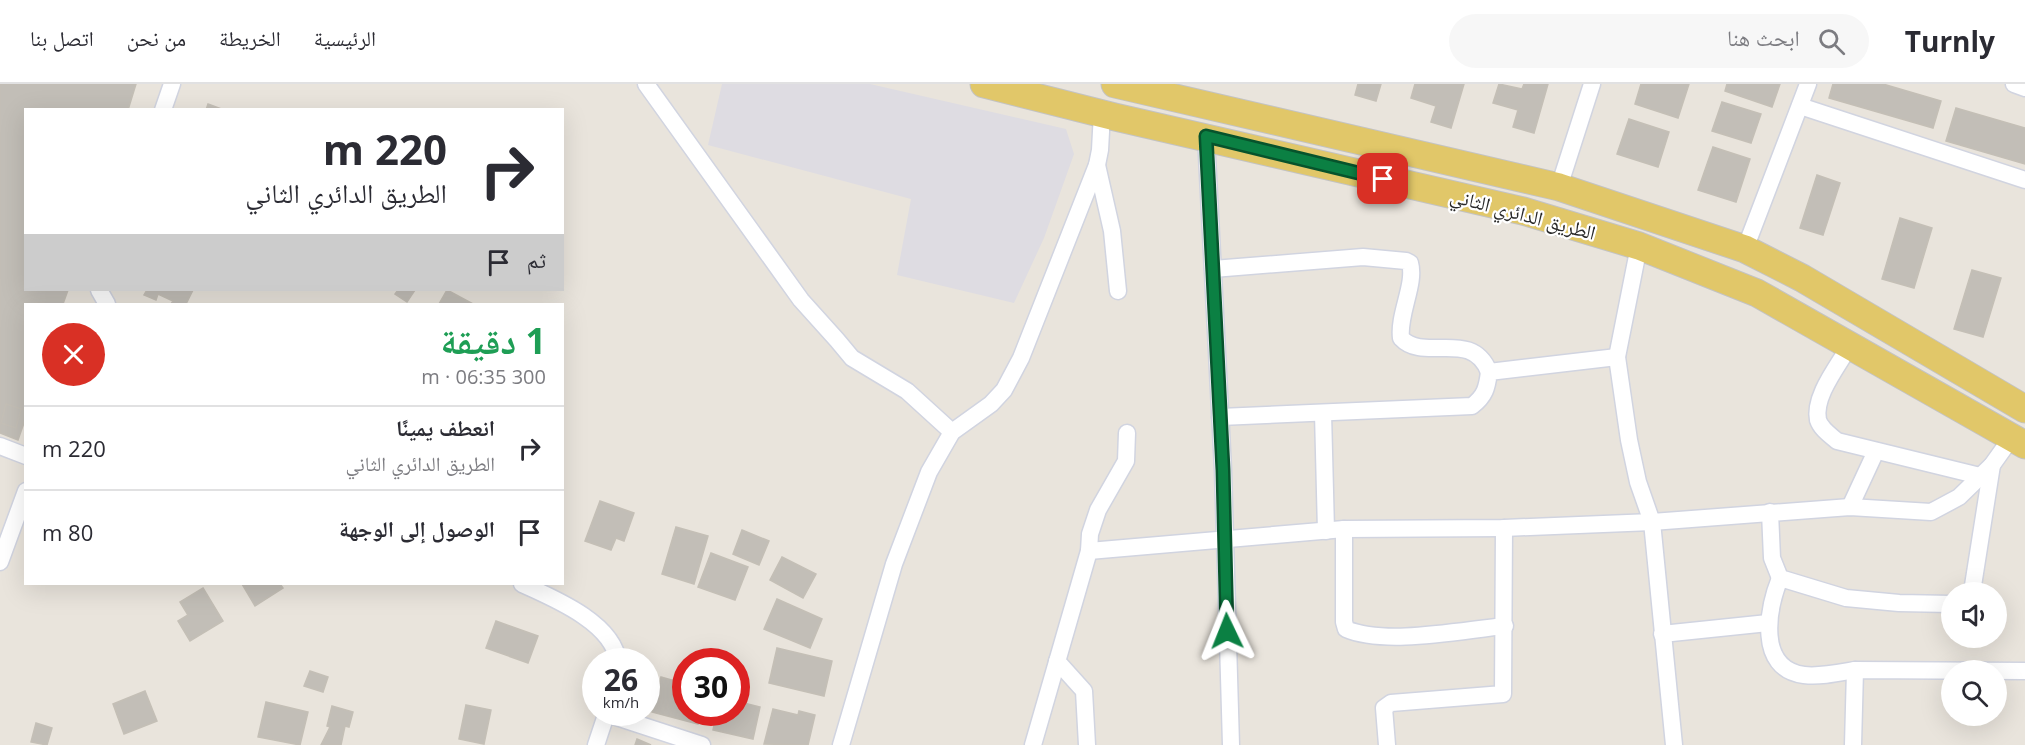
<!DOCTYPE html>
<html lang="ar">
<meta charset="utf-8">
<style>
:root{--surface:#fff;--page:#f7f7f7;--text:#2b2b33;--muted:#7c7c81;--line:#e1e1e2}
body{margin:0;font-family:"Open Sans","Noto Naskh Arabic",sans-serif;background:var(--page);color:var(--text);direction:rtl;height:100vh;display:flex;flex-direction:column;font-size:22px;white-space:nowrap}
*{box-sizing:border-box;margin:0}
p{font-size:20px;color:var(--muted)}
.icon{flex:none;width:33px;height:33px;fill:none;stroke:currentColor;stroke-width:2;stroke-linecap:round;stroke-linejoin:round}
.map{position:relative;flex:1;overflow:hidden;direction:ltr}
.side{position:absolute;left:24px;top:219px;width:540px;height:282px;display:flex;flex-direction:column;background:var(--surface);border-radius:0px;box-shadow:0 6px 24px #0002;direction:rtl}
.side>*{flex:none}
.banner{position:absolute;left:24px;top:24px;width:540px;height:183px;border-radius:0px;box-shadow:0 6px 24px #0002;direction:rtl;background:#fff;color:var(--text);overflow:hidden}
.tools{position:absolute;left:1941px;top:498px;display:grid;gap:12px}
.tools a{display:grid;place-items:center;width:66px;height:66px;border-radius:50%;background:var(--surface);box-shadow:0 6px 24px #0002;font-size:30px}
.speed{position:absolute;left:582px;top:564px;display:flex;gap:12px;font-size:30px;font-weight:700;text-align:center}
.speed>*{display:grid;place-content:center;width:78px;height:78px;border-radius:50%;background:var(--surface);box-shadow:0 6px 24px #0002;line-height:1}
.speed small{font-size:15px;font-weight:400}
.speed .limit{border:9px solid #d22;background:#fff;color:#111}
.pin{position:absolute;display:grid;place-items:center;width:51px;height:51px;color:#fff;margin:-26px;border-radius:12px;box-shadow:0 3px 9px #0006}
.me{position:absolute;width:66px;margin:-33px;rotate:358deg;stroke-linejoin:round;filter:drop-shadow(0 0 4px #0008)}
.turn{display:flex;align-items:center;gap:21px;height:126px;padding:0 18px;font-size:27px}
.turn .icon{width:78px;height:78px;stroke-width:2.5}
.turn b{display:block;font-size:42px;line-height:51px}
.then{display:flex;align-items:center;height:57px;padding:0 18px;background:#0003;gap:12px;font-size:22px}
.round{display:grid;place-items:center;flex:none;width:63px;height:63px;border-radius:32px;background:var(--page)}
.headline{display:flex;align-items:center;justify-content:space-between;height:102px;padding:0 18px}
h1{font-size:36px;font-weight:700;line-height:45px;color:#1e9e55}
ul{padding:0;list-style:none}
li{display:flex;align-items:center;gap:18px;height:84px;padding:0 18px;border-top:2px solid var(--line)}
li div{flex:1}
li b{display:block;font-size:22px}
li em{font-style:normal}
header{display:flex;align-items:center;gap:36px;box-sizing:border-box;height:84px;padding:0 30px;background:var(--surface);border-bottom:2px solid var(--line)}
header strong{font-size:28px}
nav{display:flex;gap:33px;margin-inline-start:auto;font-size:21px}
.search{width:420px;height:54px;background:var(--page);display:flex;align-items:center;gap:15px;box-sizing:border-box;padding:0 21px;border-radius:33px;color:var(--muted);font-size:22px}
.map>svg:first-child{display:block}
.industrial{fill:#dedce2}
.building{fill:#c2beb7;stroke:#c4bfb6;stroke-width:1.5}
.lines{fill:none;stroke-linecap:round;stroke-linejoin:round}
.minor-casing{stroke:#d1d4e0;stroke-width:19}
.primary-casing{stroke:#c3c3c3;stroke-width:29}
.minor{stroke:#fff;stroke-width:16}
.primary{stroke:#e1c769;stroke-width:27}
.route-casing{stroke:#07532c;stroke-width:15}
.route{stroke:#0b8043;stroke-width:10}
.labels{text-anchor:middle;stroke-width:4.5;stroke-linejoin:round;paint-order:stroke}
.street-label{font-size:20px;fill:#292929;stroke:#fff}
</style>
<header>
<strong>Turnly</strong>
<div class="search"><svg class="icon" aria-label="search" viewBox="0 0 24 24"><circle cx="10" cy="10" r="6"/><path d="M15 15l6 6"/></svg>ابحث هنا</div>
<nav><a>الرئيسية</a><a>الخريطة</a><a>من نحن</a><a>اتصل بنا</a></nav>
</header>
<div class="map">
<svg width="2025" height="661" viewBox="0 0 2025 661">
<rect width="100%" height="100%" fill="#e9e4dc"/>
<!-- industrial -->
<path class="industrial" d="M722,0H870L1066,45L1074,70L1044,154L1014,219L897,191L911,115L708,61Z"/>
<!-- building -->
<g class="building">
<path d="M0,0H136L128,26H26V206H68L63,220H26V333L18,356L0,349Z"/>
<path d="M1358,0H1381L1376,17L1355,11Z"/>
<path d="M1415,0H1464L1451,44L1431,38L1436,22L1411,14Z"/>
<path d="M1499,0L1522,5L1524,0H1548L1534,49L1513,43L1518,26L1493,19Z"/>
<path d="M1641,0H1689L1678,34L1635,20Z"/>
<path d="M1727,0H1780L1772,23L1725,7Z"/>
<path d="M1833,0H1883L1941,17L1933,44L1829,14Z"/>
<path d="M1722,18L1761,30L1751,59L1712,47Z"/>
<path d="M208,20L224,26H206Z"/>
<path d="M1956,24L2025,44V80L1946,57Z"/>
<path d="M1629,35L1669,48L1658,83L1617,70Z"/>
<path d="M1713,63L1750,75L1736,118L1698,106Z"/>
<path d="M1817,91L1840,99L1823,151L1800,144Z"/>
<path d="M1900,134L1932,144L1914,204L1882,195Z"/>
<path d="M1972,186L2001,194L1983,253L1954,245Z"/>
<path d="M147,206H193L186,220H171L173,217L158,210L156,216L144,211Z"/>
<path d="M398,206H415L407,218L395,210Z"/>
<path d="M447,206L473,220H439Z"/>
<path d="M6,320L21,325L16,344L1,339Z"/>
<path d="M600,417L634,429L624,457L616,454L611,466L585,457Z"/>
<path d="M676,443L708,452L694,500L662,490Z"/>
<path d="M742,446L769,457L759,481L733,470Z"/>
<path d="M711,469L748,483L735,516L698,503Z"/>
<path d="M782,473L816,490L803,514L770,496Z"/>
<path d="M242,500H280L283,504L255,522Z"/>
<path d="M203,504L223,537L190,557L178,537L188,531L180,518Z"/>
<path d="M777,515L822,535L810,564L764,545Z"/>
<path d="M496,537L538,552L528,579L486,564Z"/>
<path d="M777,564L832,577L824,612L769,599Z"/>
<path d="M310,587L328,593L323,608L304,602Z"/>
<path d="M661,593L686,600V628H701L698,640L652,628Z"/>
<path d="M145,607L157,637L124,650L113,620Z"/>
<path d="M736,617L760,623L753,655L713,646L717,628H736Z"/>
<path d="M266,618L308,628L300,661L258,653Z"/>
<path d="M466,621L491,626L484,660L459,655Z"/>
<path d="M332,622L353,628L349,643L345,642L341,661H321L330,643L327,642Z"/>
<path d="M773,625L798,631L799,627L815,631L808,661L764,660Z"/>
<path d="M36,639L52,644L47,661L31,658Z"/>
<path d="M637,655L651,661H635Z"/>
</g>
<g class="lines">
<defs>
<g id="minor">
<path d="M646,0L801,216L837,256L852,274L907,307L952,348"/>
<path d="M2014,0L2025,4"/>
<path d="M1800,22L2025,96"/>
<path d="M163,26L172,0"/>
<path d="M1206,52L1223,386L1231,661"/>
<path d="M1097,81L1112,147L1118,207"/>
<path d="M1559,103L1592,0"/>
<path d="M1639,162L1617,273L1629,356L1638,398L1652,438L1674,661"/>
<path d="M1745,165L1808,0"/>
<path d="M1213,185L1363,173L1406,177L1410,179C1416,200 1398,230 1401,254C1424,279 1472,244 1489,288"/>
<path d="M99,206L107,220"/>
<path d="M1850,261C1839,281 1813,312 1818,336C1821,345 1830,351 1837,357L1980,392"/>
<path d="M1323,329L1326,447"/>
<path d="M1220,333L1472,322C1485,312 1487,304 1489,288L1617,273"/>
<path d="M0,362L26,372"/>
<path d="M1850,423L1876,367"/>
<path d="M1770,428L1772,474L1780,494L1846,514L1899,519L1952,520"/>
<path d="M1344,445V538L1346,545C1386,562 1462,546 1505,542"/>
<path d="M1089,467L1344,445L1504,444L1652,438L1850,423L1931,428L1959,413L1992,381L2012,353"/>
<path d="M0,478L26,407"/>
<path d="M1780,494C1768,524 1756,585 1804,591C1820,593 1838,589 1855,586"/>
<path d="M522,500C553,514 614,539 618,578"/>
<path d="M1972,508L1992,381"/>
<path d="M1662,550L1768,539"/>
<path d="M1057,577L1084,607L1087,661"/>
<path d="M607,630L702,661"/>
<path d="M596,661L607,628"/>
<path d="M841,661L894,480L929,388L952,348L991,320L1004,306L1021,274L1097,81L1100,66L1102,29"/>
<path d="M1033,661L1089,467L1090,450L1098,426L1126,377L1127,349"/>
<path d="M1387,661L1384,624L1391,619L1503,610L1504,444"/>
<path d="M1853,661L1855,586L2025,587"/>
</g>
<g id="primary">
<path d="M984,0L1115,33L1523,127L1639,162L1757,209L2025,361"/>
<path d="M1115,0L1559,103L1745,165L1802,194L2025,325"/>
</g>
</defs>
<!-- minor casing -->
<use href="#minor" class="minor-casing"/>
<!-- primary casing -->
<use href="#primary" class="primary-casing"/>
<!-- minor -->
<use href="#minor" class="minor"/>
<!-- primary -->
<use href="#primary" class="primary"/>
</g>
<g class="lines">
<defs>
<path id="route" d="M1227,547L1223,386L1206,52L1383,95"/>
</defs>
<!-- route casing -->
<use href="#route" class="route-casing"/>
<!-- route -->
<use href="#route" class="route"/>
</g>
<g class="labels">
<!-- street labels -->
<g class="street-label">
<text transform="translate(1523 130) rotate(15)" y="7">الطريق الدائري الثاني</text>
</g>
</g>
</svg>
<div class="tools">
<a><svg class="icon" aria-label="sound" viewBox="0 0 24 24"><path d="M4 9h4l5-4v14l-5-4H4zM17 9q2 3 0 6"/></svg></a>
<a><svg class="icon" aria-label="search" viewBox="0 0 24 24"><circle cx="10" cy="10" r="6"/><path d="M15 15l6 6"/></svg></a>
</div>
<div class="speed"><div>26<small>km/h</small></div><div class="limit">30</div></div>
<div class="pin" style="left:1383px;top:95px;background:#d93025"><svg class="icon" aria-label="arrive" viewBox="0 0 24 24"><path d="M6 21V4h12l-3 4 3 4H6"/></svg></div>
<svg class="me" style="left:1227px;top:547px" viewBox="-20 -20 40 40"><path d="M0-17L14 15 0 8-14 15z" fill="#0b8043" stroke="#fff" stroke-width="4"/></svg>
<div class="banner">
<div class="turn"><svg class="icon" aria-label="right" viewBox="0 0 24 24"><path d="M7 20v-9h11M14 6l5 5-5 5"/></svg><div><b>220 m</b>الطريق الدائري الثاني</div></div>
<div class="then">ثم<svg class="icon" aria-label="arrive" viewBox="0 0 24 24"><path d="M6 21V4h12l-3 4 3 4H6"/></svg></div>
</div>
<section class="side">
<div class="headline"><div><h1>1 دقيقة</h1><p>300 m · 06:35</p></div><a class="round" style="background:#d93025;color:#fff"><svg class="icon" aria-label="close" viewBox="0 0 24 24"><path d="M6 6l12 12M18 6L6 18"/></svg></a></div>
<ul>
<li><svg class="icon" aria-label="right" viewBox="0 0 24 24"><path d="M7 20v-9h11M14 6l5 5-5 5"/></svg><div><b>انعطف يمينًا</b><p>الطريق الدائري الثاني</p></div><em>220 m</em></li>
<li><svg class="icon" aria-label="arrive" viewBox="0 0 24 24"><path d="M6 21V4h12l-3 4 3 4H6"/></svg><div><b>الوصول إلى الوجهة</b></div><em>80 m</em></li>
</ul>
</section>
</div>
